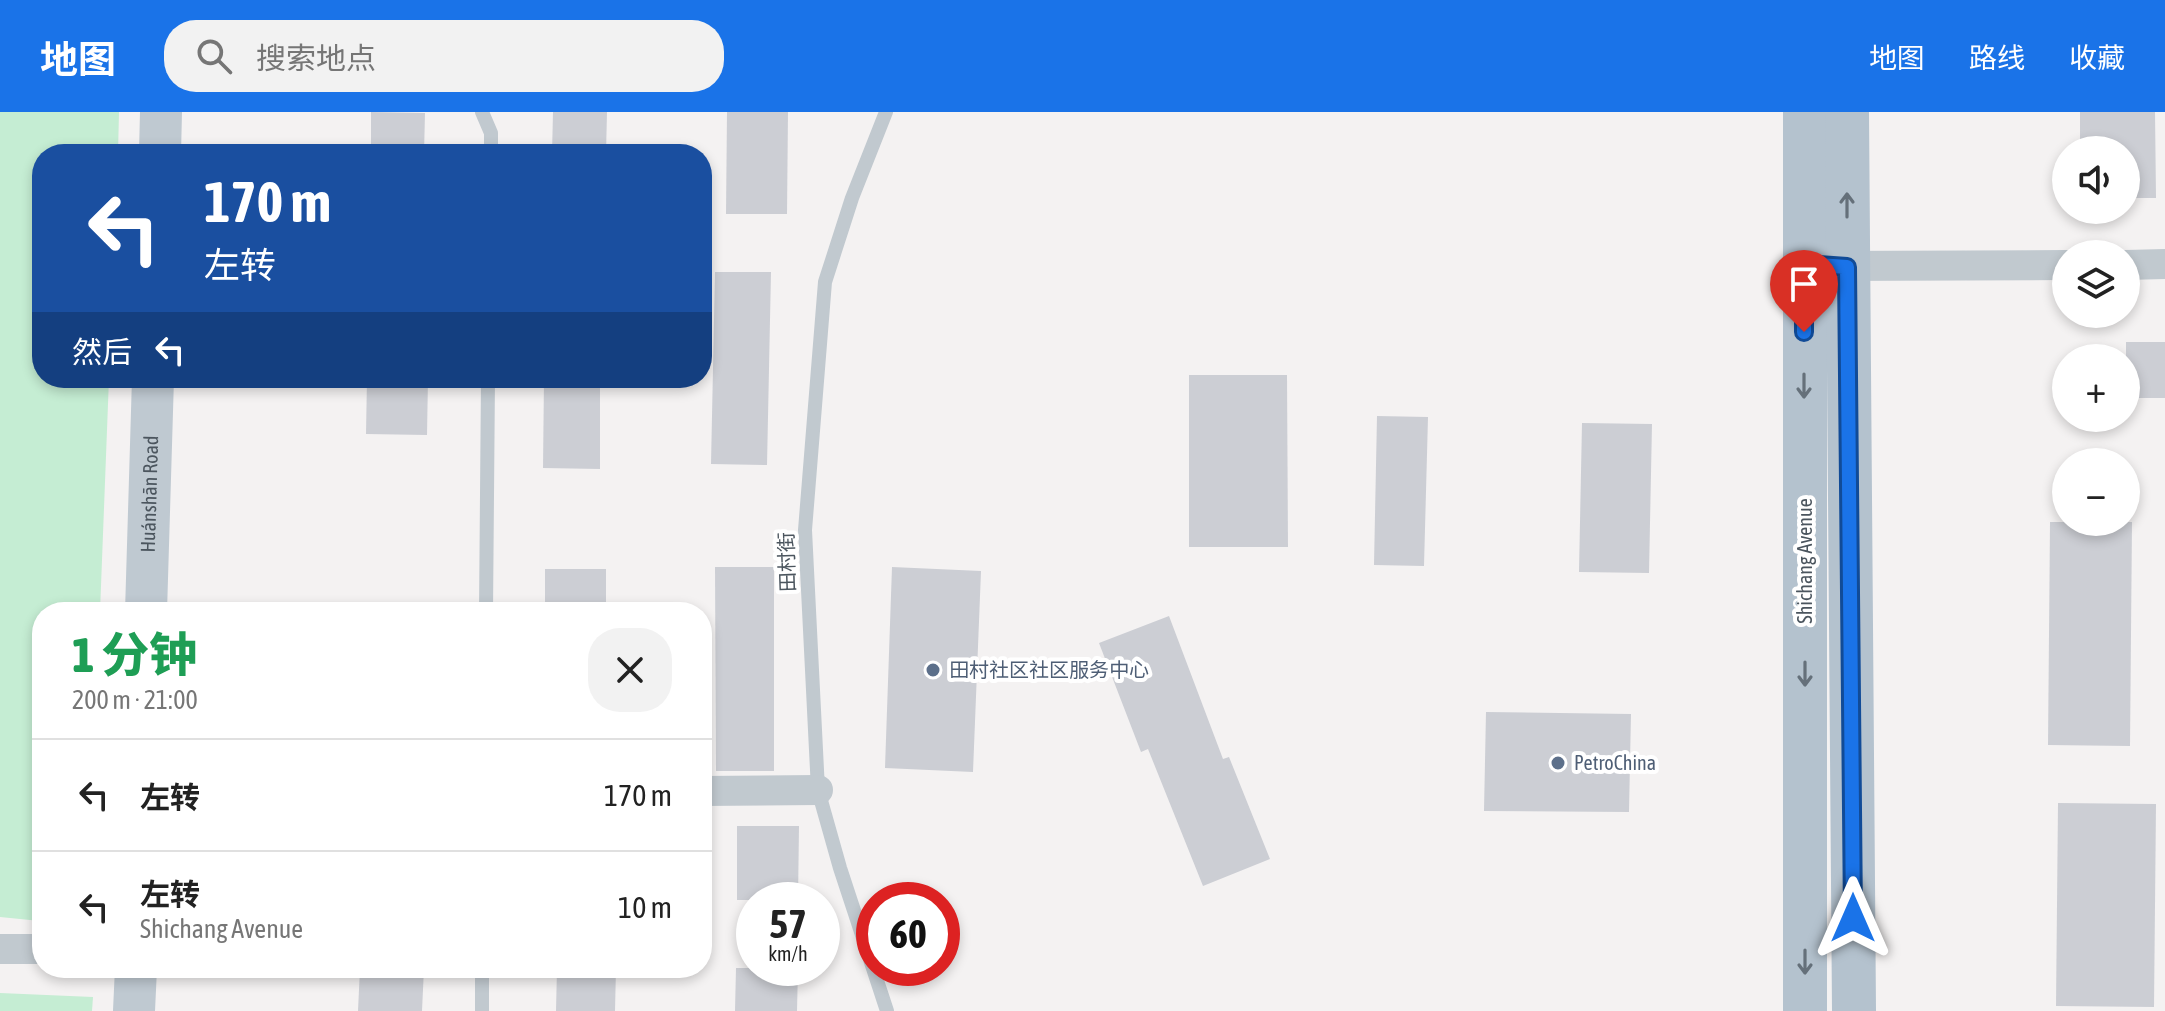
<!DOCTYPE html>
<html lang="zh">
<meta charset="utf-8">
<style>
:root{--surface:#fff;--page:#f2f2f2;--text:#222;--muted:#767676;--line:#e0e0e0;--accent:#1a73e8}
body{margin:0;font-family:"Asap Condensed","Noto Sans SC",sans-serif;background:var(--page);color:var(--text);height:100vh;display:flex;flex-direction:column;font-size:30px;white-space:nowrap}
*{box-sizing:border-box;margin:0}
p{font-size:26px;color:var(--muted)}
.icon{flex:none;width:44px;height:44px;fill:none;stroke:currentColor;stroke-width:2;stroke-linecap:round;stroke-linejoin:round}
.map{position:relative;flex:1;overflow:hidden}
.panel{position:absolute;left:32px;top:490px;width:680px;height:376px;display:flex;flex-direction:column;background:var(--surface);border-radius:32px;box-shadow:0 4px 12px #0003}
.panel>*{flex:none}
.top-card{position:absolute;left:32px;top:32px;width:680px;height:244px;border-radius:32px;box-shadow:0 4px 12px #0003;background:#1a4fa0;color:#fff;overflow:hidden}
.tools{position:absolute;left:2052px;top:24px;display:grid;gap:16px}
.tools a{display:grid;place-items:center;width:88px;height:88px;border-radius:50%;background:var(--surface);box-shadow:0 4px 12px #0003;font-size:40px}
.speed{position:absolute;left:736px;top:770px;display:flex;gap:16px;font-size:40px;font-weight:700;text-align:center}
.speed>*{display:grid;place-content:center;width:104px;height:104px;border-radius:50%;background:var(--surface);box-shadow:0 4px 12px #0003;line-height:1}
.speed small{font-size:20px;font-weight:400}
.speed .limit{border:12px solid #d22;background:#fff;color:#111}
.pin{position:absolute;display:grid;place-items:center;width:68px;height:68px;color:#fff;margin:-82px -34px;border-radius:50% 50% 50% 0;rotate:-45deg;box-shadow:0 0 8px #0007}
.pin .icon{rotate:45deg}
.me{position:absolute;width:88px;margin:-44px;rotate:0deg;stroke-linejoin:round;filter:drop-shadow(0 0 6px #0008)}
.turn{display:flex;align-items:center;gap:28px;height:168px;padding:0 40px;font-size:36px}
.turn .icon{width:104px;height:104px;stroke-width:2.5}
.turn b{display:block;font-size:56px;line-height:68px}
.then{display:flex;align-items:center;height:76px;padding:0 40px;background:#0003;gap:16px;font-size:30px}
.round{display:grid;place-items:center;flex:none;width:84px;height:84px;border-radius:32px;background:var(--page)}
.head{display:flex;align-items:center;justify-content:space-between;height:136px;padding:0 40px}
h1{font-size:48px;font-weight:800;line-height:60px;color:#1e9e55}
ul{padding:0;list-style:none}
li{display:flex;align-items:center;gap:24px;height:112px;padding:0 40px;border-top:2px solid var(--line)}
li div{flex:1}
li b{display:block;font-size:30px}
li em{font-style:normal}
header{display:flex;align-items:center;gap:48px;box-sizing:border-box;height:112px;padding:0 40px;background:var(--accent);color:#fff}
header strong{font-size:38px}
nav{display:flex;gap:44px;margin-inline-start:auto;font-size:28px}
.search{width:560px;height:72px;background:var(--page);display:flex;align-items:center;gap:20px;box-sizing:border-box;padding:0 28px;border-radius:32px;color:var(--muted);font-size:30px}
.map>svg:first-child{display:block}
.green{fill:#c5edd3}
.building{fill:#ccced4}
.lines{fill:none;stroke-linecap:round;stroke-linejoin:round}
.lane{stroke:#c1c9cf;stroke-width:14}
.street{stroke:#c1c9cf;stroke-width:30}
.secondary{stroke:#bfc9d1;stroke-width:42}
.primary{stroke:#b4c2ce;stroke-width:44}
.oneway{stroke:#65707a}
.route-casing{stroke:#114b97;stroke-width:20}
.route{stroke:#1a73e8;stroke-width:14}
.service-dot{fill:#5c6f8a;stroke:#fff;stroke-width:3}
.labels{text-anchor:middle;stroke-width:8;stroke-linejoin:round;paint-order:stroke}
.street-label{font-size:20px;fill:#4b555e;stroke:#fff}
.service-label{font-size:20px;fill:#4e5e75;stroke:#fff;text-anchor:start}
</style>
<header>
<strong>地图</strong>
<div class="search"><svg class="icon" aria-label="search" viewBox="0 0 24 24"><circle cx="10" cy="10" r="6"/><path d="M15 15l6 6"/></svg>搜索地点</div>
<nav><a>地图</a><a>路线</a><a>收藏</a></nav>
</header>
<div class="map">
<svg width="2165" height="899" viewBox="0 0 2165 899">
<rect width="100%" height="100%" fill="#f4f2f2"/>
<!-- green -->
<g class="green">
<path d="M0,0H119L118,42H42V266H109L100,500H42L40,809L0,805Z"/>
<path d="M0,881L93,885L92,899H0Z"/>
</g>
<!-- building -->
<g class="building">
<path d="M371,0L425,1L424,42H371Z"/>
<path d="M553,0H607L606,42H552Z"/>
<path d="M727,0H788L787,102H726Z"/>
<path d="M2080,0H2155L2156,86H2126V38H2080Z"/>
<path d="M715,160H771L767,353L711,352Z"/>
<rect x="2126" y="230" width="39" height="56"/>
<path d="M1189,263H1287L1288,435H1189Z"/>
<path d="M367,266H428L427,323L366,322Z"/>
<path d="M544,266H600V357L543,356Z"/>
<path d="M1377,304L1428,305L1424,454L1374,453Z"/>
<path d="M1582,311L1652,312L1649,461L1579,460Z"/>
<path d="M2050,410H2132L2130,634L2048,633Z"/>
<path d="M715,455H774V659H716Z"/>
<path d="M892,455L981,459L973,660L885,656Z"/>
<rect x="545" y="457" width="61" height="43"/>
<path d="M1169,504L1223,647L1229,645L1270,747L1203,774L1148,637L1141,640L1099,531Z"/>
<path d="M1486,600L1631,602L1629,700L1484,699Z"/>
<path d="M2058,691L2156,692L2154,895L2056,894Z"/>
<path d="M737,714H799L798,788H737Z"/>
<path d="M360,856H424L422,899H358Z"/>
<path d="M557,856H616L615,899H556Z"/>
<path d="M736,856H798L797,899H735Z"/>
</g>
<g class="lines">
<!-- lane -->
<g class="lane">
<path d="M482,0L491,21V42"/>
<path d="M886,0L852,86L825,170L805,418L818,678L840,756L887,899"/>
<path d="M486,500L488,266"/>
<path d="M482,899V856"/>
</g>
<!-- street -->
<g class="street">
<path d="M2126,153L2165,152"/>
<path d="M1830,154L2066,153"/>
<path d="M702,679L818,678"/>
<path d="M0,837H42"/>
</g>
<!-- secondary -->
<g class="secondary">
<path d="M160,42L161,0"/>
<path id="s1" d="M146,500L153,266"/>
<path d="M134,899L136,856"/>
</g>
<!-- primary -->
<g class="primary">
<path d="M1805,0V899"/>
<path d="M1847,0L1854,899"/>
</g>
</g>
<!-- one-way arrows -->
<defs><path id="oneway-shaft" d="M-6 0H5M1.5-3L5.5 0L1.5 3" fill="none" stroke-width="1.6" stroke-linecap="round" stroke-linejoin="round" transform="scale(2)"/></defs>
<g class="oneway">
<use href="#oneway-shaft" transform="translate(1847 93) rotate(-90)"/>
<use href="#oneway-shaft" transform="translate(1804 274) rotate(90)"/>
<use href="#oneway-shaft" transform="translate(1805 562) rotate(90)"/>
<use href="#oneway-shaft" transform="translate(1805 850) rotate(90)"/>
</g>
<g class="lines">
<defs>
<path id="route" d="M1804,220V152L1847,155L1853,806"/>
</defs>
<!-- route casing -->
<use href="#route" class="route-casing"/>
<!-- route -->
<use href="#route" class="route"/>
</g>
<!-- markers -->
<g class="service-dot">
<circle cx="933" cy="558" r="8"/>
<circle cx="1558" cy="651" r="8"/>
</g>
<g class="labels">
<!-- street labels -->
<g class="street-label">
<text dy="7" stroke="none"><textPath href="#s1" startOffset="118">Huánshān Road</textPath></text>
<text transform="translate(1805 449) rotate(-90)" y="7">Shichang Avenue</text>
<text transform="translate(787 450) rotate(-92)" y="7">田村街</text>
</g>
<!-- service labels -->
<g class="service-label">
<text x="949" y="565">田村社区社区服务中心</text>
<text x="1574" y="658">PetroChina</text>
</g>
</g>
</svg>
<div class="tools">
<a><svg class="icon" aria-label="sound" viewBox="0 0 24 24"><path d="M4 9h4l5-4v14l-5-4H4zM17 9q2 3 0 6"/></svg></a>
<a><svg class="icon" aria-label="layers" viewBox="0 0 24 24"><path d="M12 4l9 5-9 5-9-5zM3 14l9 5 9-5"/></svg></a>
<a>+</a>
<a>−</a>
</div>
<div class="speed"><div>57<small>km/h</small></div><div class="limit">60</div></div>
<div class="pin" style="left:1804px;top:220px;background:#d93025"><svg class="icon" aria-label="arrive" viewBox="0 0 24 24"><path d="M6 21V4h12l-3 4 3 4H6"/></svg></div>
<svg class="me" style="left:1853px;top:806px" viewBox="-20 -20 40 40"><path d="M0-17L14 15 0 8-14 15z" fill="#1a73e8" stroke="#fff" stroke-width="4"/></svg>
<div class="top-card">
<div class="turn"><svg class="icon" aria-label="left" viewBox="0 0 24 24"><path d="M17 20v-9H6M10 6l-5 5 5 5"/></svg><div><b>170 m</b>左转</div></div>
<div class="then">然后<svg class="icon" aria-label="left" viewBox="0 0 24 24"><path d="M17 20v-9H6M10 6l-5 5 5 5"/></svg></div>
</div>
<section class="panel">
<div class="head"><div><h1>1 分钟</h1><p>200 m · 21:00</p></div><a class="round"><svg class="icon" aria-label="close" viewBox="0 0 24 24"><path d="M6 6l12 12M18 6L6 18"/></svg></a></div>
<ul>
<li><svg class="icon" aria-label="left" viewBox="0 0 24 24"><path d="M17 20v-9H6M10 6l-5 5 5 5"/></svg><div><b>左转</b></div><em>170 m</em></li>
<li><svg class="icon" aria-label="left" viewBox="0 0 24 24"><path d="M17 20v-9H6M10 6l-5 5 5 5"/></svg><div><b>左转</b><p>Shichang Avenue</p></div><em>10 m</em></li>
</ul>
</section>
</div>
